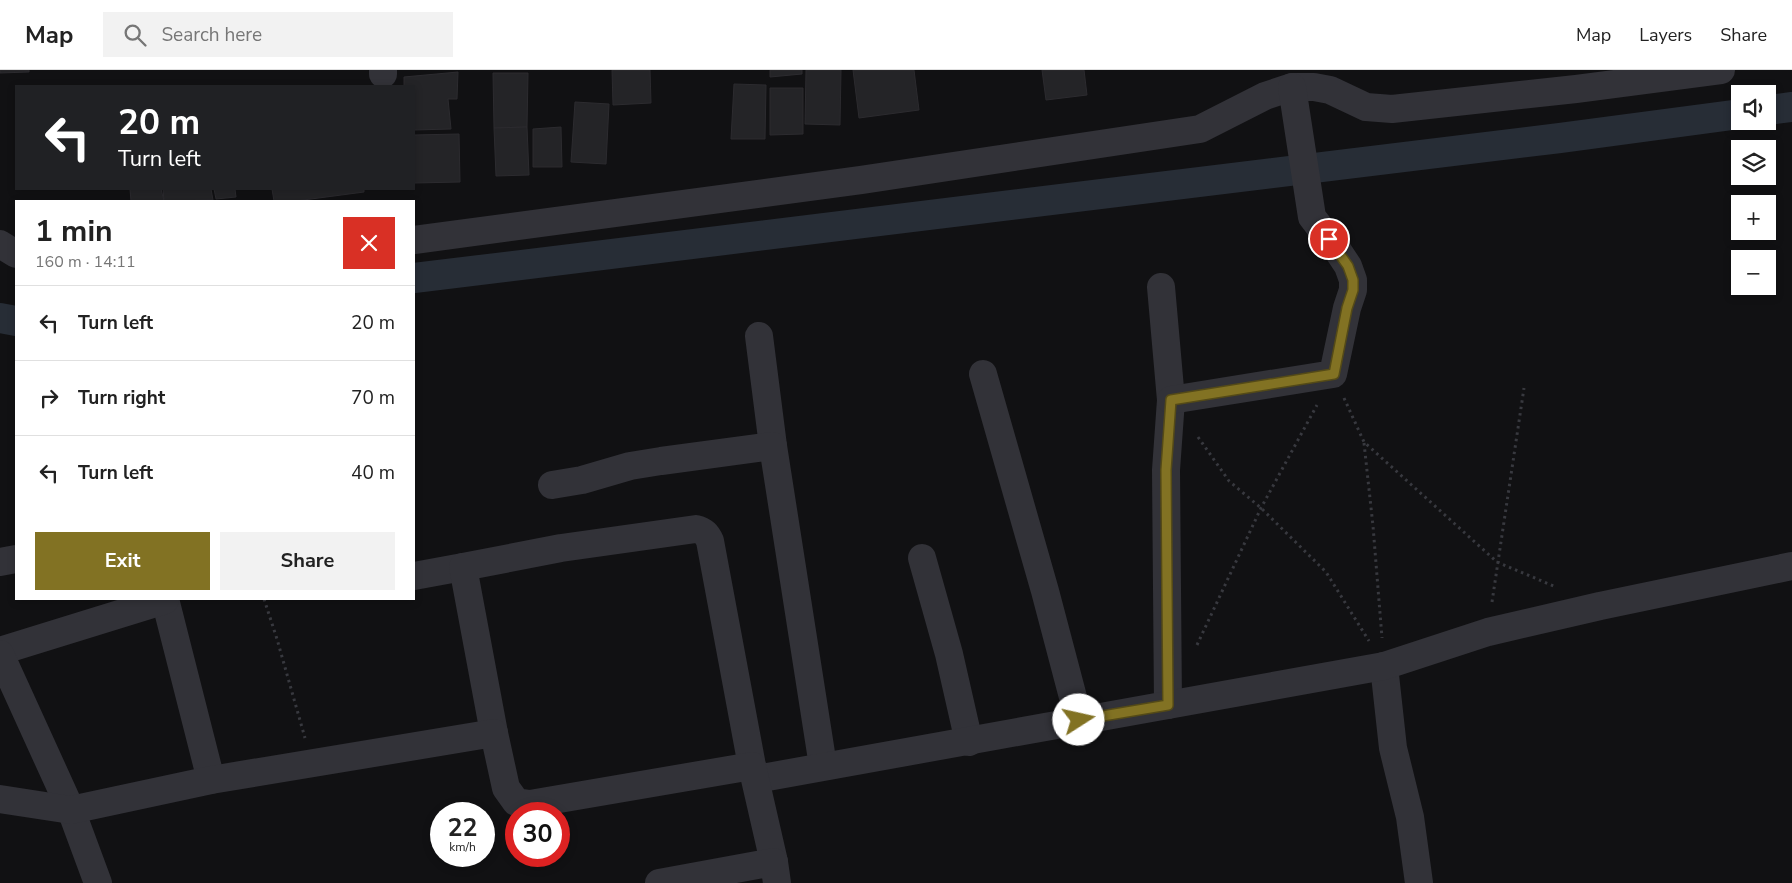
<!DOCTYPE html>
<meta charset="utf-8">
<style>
:root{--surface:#fff;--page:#f2f2f2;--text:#222;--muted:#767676;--line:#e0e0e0;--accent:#827223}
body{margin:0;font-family:"Nunito Sans",sans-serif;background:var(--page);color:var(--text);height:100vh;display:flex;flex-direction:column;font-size:19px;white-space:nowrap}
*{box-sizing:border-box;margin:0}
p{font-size:16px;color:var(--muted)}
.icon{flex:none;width:28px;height:28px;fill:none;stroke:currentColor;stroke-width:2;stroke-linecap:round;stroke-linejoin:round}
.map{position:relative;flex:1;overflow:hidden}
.drawer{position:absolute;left:15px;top:130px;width:400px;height:400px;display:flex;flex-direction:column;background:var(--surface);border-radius:0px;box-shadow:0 2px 8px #0003}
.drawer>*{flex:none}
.top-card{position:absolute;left:15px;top:15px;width:400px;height:105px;border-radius:0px;box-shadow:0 2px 8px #0003;background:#202124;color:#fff;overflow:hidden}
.fabs{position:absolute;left:1731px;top:15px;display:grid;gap:10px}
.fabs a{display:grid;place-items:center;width:45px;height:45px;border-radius:0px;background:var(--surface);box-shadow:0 2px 8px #0003;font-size:25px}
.speed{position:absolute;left:430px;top:732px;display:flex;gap:10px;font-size:25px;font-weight:700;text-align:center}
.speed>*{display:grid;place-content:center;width:65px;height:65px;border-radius:50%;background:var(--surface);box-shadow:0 2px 8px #0003;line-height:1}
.speed small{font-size:12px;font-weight:400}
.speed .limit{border:8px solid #d22;background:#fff;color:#111}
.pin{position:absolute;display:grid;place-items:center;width:42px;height:42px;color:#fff;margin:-21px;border:2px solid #fff;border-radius:50%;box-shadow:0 1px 5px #0007}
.me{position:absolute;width:55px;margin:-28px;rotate:80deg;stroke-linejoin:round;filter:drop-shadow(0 0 4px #0008)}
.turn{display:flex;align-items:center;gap:18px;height:105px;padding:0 20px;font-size:22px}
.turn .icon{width:65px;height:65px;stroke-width:2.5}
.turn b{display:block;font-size:35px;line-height:42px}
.round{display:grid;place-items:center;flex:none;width:52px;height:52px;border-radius:0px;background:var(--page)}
.head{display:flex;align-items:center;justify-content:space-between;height:85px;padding:0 20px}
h1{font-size:30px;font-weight:700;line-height:38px}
.cta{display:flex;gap:10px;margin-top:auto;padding:10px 20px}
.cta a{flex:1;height:58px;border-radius:0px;background:var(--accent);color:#fff;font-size:20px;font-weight:700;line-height:58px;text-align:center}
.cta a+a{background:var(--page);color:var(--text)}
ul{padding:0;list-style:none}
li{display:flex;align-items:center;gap:15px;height:75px;padding:0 20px;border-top:1px solid var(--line)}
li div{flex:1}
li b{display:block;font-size:19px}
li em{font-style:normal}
header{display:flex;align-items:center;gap:30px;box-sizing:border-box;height:70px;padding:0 25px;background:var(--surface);border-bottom:1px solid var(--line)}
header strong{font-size:24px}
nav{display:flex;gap:28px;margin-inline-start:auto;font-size:18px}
.search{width:350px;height:45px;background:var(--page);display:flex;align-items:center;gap:12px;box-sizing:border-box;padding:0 18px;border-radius:0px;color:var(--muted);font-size:19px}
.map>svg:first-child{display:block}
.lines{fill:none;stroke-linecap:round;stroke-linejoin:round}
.canal{stroke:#272d36;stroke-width:30}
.building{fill:#242427;stroke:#2c2b2f}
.path{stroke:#38393f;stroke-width:3;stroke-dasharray:2.5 4;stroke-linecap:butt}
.minor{stroke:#323238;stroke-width:28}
.route-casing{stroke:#544a17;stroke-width:12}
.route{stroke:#827223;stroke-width:9}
</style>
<header>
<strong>Map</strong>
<div class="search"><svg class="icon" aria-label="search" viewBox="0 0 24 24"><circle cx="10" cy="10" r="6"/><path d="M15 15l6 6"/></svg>Search here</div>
<nav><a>Map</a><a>Layers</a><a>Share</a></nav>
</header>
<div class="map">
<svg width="1792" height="813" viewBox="0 0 1792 813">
<rect width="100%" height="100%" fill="#111113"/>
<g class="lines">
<!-- canal -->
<g class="canal">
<path d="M1768,40L1792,37"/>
<path d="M414,208L1560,68L1740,44"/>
<path d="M0,248L16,251"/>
</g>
</g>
<!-- building -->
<g class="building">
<path d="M0,0H29V2L0,3Z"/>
<path d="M612,0H650L651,33L613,35Z"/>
<path d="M770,0H802V4L770,7Z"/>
<path d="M806,0H841L840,55L805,54Z"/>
<path d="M853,0H914L919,40L859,48Z"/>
<path d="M1042,0H1084L1087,25L1046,30Z"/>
<path d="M458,2L457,29H448L451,59L414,60V16H404V7Z"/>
<path d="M493,3H528L527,57L494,58Z"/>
<path d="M734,14L766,15L765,69H731Z"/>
<path d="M770,18H803V64L770,65Z"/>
<path d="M575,32L609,34L606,94L571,92Z"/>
<path d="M527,57L529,105L496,106L494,58Z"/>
<path d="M561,57L562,97H533V59Z"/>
<path d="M459,64L460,112L414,113V65Z"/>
<path d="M130,119H161L164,131H131Z"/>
<path d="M163,119H211L213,130L164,131Z"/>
<path d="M214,119H235L236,127L216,129Z"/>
<path d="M272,119H364V122L296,131H274Z"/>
</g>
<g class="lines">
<!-- path -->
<g class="path">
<path d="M1344,328L1364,372L1497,492L1556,517"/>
<path d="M1198,367L1229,411L1261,438L1326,502L1369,571"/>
<path d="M1364,373L1373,456L1382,568"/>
<path d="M264,529L277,569L305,668"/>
<path d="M1492,532L1524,318"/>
<path d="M1197,575L1261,438L1317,335"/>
</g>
<!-- minor -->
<g class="minor">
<path d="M383,4V0"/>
<path d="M414,170L861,110L1200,59L1265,26L1292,17H1314L1330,20L1366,37L1392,39L1576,19L1721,0"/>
<path d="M0,174L16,184"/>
<path d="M1161,217L1171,330L1166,400L1168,635"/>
<path d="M759,266L773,376"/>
<path d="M983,304L1045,521L1079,650"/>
<path d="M1171,330L1333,304L1347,238L1353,220V210L1348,196L1338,181L1312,147L1292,17"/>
<path d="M552,415L582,410L630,396L661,391L773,376L823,696"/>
<path d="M922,488L949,584L969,672"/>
<path d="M0,492L16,489"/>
<path d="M414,506L463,497"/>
<path d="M165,529L211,710"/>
<path d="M0,581L165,530"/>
<path d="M0,584L71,740L98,813"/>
<path d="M1384,596L1393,678L1410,747L1419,813"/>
<path d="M494,663L463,497L561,478L696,459C704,461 707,464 710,471L752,696"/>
<path d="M756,709L1384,596L1488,562L1600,536L1792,496"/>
<path d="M0,729L71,740L211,710L494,663L506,718L516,732L530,734L752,696L774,792"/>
<path d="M659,813L774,792L777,813"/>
</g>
</g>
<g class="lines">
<defs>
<path id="route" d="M1079,650L1168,635L1166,400L1171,330L1334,304L1347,238L1353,220V210L1348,196L1329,169"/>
</defs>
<!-- route casing -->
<use href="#route" class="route-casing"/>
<!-- route -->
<use href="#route" class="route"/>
</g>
</svg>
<div class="fabs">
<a><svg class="icon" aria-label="sound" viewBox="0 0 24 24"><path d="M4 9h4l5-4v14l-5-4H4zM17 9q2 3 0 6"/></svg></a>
<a><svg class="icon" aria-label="layers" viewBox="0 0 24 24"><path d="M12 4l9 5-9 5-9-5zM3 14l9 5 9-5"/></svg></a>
<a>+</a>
<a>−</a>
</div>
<div class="speed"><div>22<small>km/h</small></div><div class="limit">30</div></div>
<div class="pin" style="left:1329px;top:169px;background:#d93025"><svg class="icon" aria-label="arrive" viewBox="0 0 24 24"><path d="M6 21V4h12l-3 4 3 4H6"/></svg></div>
<svg class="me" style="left:1079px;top:650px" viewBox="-20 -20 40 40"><circle r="19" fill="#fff"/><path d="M0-13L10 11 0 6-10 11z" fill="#827223"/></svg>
<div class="top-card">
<div class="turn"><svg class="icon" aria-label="left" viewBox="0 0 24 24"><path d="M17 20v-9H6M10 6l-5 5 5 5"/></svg><div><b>20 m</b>Turn left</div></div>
</div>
<section class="drawer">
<div class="head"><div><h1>1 min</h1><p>160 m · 14:11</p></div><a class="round" style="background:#d93025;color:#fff"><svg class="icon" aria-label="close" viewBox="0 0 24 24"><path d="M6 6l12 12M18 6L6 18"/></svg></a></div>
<ul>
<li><svg class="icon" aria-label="left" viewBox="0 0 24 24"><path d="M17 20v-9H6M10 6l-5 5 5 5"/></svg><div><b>Turn left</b></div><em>20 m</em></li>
<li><svg class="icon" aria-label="right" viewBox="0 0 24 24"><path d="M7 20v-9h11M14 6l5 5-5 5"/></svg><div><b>Turn right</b></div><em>70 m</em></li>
<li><svg class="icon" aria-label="left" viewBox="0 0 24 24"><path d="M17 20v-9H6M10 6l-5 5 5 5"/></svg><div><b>Turn left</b></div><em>40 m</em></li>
</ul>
<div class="cta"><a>Exit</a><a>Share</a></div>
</section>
</div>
